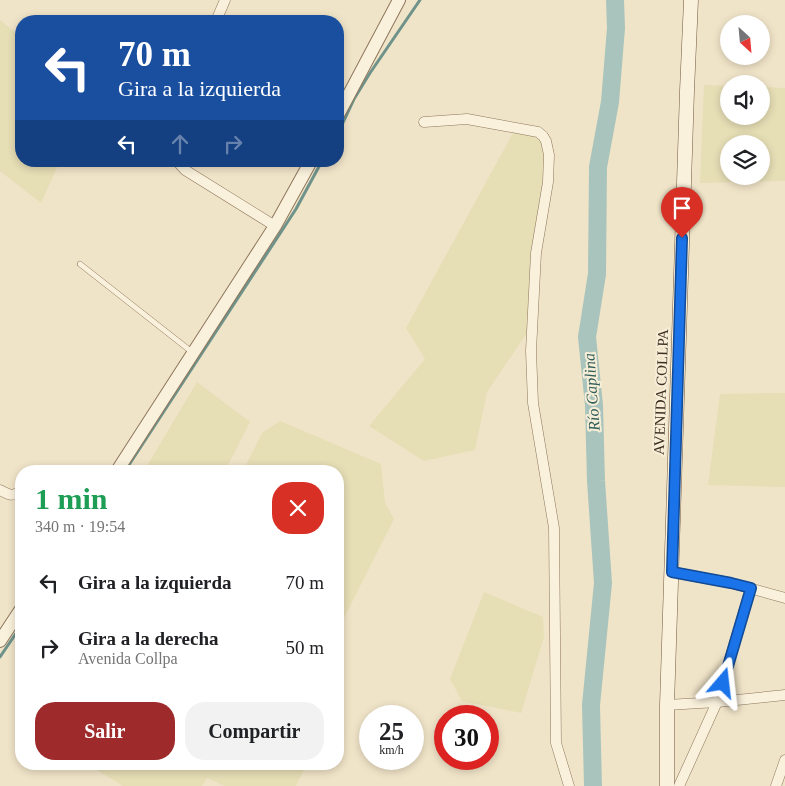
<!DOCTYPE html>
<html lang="es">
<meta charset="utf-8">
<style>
:root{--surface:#fff;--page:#f2f2f2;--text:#202124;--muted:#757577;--accent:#9e2a2b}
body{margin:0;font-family:"Times New Roman",serif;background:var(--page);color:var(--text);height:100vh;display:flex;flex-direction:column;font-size:19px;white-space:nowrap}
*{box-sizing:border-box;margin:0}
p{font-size:16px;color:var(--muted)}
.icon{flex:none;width:28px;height:28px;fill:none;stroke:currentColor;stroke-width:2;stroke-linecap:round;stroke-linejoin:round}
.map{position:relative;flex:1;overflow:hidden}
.drawer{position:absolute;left:15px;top:465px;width:329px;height:305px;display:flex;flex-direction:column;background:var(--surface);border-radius:20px;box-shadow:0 2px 8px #0003}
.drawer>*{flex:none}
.guide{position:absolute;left:15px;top:15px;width:329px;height:152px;border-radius:20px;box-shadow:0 2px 8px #0003;background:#1a4fa0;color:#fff;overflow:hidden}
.needle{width:32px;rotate:154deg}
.tools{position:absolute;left:720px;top:15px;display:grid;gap:10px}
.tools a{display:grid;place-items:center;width:50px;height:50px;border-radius:50%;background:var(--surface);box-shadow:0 2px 8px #0003;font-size:25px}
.speed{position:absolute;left:359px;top:705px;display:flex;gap:10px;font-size:25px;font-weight:700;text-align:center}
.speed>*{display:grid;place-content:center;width:65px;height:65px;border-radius:50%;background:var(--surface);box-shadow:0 2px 8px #0003;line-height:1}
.speed small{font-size:12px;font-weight:400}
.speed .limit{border:8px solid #d22;background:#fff;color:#111}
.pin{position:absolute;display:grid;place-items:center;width:42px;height:42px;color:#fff;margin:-51px -21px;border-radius:50% 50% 50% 0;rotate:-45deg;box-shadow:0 0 5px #0007}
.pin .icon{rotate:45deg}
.me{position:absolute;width:55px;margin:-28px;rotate:17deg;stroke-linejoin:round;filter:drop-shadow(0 0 4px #0008)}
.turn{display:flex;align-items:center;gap:18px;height:105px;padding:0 20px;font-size:22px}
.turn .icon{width:65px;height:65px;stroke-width:2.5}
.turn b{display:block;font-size:35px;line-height:42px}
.lanes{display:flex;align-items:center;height:48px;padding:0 20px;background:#0003;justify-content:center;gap:25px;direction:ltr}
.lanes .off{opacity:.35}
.round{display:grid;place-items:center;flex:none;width:52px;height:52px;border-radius:20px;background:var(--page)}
.headline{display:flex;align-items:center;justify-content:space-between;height:85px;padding:0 20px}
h1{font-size:30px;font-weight:700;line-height:38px;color:#1e9e55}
.button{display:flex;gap:10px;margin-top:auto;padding:10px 20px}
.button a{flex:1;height:58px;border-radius:20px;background:var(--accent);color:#fff;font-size:20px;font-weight:700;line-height:58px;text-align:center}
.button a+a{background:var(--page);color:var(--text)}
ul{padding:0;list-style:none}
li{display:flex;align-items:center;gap:15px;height:65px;padding:0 20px}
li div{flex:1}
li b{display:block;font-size:19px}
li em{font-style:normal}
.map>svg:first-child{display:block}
.farmland{fill:#e6deb5;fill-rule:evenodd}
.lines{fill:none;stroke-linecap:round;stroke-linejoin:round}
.stream{stroke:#6f938a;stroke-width:3}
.river{stroke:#a9c4bc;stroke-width:18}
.service-casing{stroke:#8d765c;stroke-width:6}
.minor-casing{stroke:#8d765c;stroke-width:11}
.tertiary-casing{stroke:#8d765c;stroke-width:14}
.secondary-casing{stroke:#6f573f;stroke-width:15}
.service{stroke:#faf1dc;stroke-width:5}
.minor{stroke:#faf1dc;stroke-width:10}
.tertiary{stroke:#faf1dc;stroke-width:12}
.secondary{stroke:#faf1dc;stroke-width:14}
.route-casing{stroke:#114b97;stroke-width:12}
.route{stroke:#1a73e8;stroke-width:9}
.labels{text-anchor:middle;stroke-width:4;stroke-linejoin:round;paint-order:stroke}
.street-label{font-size:15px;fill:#3d2e20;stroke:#f7eed8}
.water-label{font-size:16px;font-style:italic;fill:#2f5d5a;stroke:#f7eed8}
</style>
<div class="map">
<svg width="785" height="786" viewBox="0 0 785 786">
<rect width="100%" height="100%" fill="#f0e4c8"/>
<!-- farmland -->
<g class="farmland">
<path d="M0,20L21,37V161H60L41,203L0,171Z"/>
<path d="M704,85L729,86V116H761V87L785,88V181L700,183ZM729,144H761V176H729Z"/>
<path d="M513,133L544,138L543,180L529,330L487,392L475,450L424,461L369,426L425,359L406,328Z"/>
<path d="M197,382L250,422L225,471H144Z"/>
<path d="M785,393V487L708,485L720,394Z"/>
<path d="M280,421L381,464L385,503L394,519L338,630V471H243L262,433Z"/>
<path d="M484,592L543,617L544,637L521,713L462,701L450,679Z"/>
<path d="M87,764H307L296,786H225L207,778L202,786H123Z"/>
</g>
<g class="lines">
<!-- stream -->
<g class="stream">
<path d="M338,133L354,99L370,73L420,0"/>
<path d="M125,471L296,209L322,161"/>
<path d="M0,657L21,626"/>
</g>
<!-- river -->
<path class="river" d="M593,786L591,705L603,583L596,481L594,405L587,337L597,274L598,167L610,102L616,28L615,0"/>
<defs>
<path id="service" d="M80,264L192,352"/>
<g id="minor">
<path d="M216,21L225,0"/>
<path d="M424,122L467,119L538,132L543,136L546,141L549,155L548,182L536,253L531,351L533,403L554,528L556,743L569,786"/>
<path d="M177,161L185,170L275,226"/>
<path d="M0,490C9,495 12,497 21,491"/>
<path d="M672,572L731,583L785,598"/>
<path d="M667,705L717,702L785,695"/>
<path d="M679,786L717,702L751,588"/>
<path d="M776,786L785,760"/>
</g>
<g id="tertiary">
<path d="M338,115L399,0"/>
<path d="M117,471L275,226L311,161"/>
<path d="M0,641L21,609"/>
</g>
<path id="secondary" d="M667,786V705L687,91L691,0"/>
</defs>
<!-- service casing -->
<use href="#service" class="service-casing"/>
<!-- minor casing -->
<use href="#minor" class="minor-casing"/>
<!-- tertiary casing -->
<use href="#tertiary" class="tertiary-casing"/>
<!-- secondary casing -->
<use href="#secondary" class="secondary-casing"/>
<!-- service -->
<use href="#service" class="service"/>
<!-- minor -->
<use href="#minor" class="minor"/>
<!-- tertiary -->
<use href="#tertiary" class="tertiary"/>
<!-- secondary -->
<use href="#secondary" class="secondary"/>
</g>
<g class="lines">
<defs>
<path id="route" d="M682,238L672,572L731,583L751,588L723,683"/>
</defs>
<!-- route casing -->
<use href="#route" class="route-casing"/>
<!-- route -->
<use href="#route" class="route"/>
</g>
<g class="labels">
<!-- street labels -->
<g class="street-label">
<text transform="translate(661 392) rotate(-88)" y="5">AVENIDA COLLPA</text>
</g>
<!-- water labels -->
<g class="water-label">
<text transform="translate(591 392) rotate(-94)" y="6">Río Caplina</text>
</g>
</g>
</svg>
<div class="tools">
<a><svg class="needle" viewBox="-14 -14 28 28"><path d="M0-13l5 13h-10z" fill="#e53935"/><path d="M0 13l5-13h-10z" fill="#757577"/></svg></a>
<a><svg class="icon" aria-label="sound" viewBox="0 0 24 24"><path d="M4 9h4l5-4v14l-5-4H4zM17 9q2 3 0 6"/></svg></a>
<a><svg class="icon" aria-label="layers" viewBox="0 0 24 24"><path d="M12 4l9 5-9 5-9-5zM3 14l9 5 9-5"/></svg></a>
</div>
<div class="speed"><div>25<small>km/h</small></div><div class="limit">30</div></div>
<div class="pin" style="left:682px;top:238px;background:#d93025"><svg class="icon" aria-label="arrive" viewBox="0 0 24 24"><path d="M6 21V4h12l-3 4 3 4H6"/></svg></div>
<svg class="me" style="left:723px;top:683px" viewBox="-20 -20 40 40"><path d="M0-17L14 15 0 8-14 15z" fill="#1a73e8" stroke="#fff" stroke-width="4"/></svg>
<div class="guide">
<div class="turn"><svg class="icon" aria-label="left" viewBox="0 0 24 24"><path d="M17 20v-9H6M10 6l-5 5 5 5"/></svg><div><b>70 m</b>Gira a la izquierda</div></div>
<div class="lanes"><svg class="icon" aria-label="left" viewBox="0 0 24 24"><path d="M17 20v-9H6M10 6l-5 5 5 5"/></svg><svg class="icon off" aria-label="ahead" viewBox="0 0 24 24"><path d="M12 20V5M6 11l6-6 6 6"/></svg><svg class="icon off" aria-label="right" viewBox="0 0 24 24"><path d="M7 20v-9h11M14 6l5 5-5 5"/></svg></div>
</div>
<section class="drawer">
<div class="headline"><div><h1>1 min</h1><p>340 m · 19:54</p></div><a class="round" style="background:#d93025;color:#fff"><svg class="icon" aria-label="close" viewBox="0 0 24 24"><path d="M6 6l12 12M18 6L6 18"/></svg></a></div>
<ul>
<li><svg class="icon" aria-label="left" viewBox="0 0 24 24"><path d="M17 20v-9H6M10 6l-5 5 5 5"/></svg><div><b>Gira a la izquierda</b></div><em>70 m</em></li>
<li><svg class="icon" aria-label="right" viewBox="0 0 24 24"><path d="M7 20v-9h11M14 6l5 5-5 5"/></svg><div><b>Gira a la derecha</b><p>Avenida Collpa</p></div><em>50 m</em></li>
</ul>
<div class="button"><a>Salir</a><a>Compartir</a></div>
</section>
</div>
